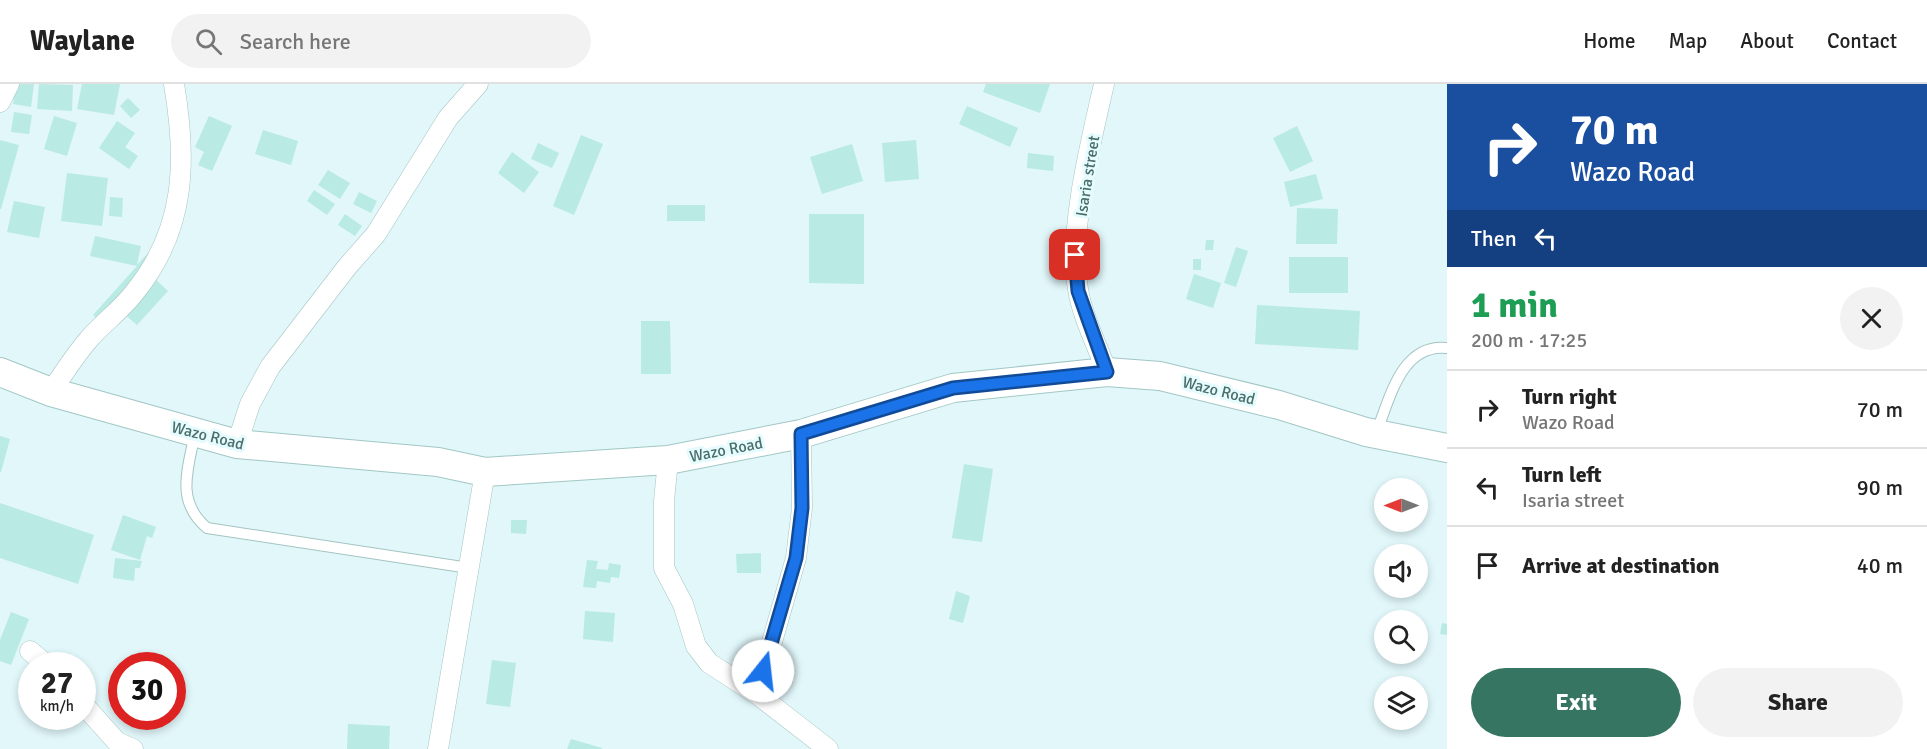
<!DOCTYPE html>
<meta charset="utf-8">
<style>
:root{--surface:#fff;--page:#f2f2f2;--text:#222;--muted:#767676;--line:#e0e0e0;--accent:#377563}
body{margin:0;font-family:Signika,sans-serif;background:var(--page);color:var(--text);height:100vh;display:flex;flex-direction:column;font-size:22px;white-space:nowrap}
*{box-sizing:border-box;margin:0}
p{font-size:20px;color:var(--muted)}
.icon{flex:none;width:33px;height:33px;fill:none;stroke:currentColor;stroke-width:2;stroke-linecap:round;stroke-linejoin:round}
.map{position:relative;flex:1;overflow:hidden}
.panel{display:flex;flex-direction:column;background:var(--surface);width:480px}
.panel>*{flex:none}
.guide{background:#1a4fa0;color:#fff;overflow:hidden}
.needle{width:39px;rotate:270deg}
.fabs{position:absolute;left:1374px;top:394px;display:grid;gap:12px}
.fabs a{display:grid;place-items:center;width:54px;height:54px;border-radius:50%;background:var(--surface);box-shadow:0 3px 9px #0003;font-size:30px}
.speed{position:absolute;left:18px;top:568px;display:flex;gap:12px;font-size:30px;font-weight:700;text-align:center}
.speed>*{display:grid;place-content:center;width:78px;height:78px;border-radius:50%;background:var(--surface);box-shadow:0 3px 9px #0003;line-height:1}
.speed small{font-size:15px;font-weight:400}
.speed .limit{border:9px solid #d22;background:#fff;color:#111}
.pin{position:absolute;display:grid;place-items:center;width:51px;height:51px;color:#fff;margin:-26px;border-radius:12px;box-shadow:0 3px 9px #0006}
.me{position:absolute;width:66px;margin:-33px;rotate:16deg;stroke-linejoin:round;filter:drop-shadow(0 0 4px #0008)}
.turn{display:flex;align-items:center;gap:21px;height:126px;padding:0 24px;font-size:27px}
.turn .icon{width:78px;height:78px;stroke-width:2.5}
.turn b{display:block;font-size:42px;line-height:51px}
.then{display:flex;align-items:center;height:57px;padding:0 24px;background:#0003;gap:12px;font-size:22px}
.round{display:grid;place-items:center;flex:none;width:63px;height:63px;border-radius:32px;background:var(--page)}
.head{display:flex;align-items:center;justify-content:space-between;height:102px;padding:0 24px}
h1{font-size:36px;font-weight:700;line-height:45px;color:#1e9e55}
.primary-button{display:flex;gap:12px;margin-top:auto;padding:12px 24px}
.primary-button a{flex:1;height:69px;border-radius:36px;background:var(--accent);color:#fff;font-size:24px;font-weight:700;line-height:69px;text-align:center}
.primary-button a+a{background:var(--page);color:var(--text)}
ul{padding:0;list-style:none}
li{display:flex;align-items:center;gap:18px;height:78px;padding:0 24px;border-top:2px solid var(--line)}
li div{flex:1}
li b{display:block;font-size:22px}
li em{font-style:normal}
header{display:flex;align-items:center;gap:36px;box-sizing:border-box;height:84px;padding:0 30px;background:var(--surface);border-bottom:2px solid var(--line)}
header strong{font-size:28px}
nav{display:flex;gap:33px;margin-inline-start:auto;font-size:21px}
.search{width:420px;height:54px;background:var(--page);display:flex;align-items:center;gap:15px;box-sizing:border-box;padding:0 21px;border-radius:33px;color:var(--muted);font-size:22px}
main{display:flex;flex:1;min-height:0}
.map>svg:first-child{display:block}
.building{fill:#b9eae4}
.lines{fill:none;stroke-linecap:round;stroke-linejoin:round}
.lane-casing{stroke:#a4c4c2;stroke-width:12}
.street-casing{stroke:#a4c4c2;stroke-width:21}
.secondary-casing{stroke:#a2c7c5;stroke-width:30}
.lane{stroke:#fff;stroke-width:10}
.street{stroke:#fff;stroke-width:20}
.secondary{stroke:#fff;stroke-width:28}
.route-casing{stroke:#114b97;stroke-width:15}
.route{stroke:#1a73e8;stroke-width:10}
.labels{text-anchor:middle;stroke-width:6;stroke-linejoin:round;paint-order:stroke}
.street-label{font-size:16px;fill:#4a6e69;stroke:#e6fbfd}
</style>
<header>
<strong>Waylane</strong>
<div class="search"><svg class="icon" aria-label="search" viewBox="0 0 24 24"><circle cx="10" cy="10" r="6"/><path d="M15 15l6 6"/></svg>Search here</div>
<nav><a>Home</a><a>Map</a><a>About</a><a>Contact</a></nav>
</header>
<main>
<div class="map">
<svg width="1447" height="665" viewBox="0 0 1447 665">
<rect width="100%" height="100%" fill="#e1f7fa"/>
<!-- building -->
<g class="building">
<path d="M16,0H34L31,23L13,20Z"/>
<path d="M39,0L73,1L72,27L37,25Z"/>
<path d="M82,0H120L114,31L77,25Z"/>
<path d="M986,0H1050L1040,29L983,8Z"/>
<path d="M128,14L140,26L131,34L120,22Z"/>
<path d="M967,22L1018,44L1010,63L959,40Z"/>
<path d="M14,28L32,31L29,50L11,48Z"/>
<path d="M54,32L77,39L67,72L44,65Z"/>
<path d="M209,32L232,42L212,87L198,81L204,68L195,63Z"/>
<path d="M117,37L135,49L125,63L138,72L129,85L99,64Z"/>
<path d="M1297,42L1313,77L1290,88L1273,54Z"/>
<path d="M263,46L298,57L291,81L255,70Z"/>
<path d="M581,51L603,60L574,131L553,122Z"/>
<path d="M0,56L19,61L1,125H0Z"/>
<path d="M916,56L919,95L885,98L882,59Z"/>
<path d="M538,59L559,69L552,84L531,75Z"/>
<path d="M852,60L863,97L822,110L810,73Z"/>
<path d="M512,68L539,88L524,109L498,89Z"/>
<path d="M1028,69L1054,72L1053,87L1027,84Z"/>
<path d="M328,86L350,99L340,115L318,101Z"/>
<path d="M67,89L108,94L102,142L61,137Z"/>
<path d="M1316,90L1323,115L1290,123L1284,98Z"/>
<path d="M314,106L335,120L327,131L307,117Z"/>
<path d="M359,108L377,117L371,129L353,120Z"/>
<path d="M110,113L123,114L122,133L109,132Z"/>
<path d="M14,117L45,123L39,154L7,148Z"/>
<rect x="667" y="121" width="38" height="16"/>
<path d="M1297,124L1338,125L1337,160H1296Z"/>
<path d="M345,130L362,142L355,152L338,141Z"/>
<path d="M809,130H864V200L809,199Z"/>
<path d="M95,152L141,162L137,181L148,169L156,177L101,239L93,231L137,182L90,172Z"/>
<path d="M1206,156H1214L1213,166H1205Z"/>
<path d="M1236,163L1248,167L1236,203L1224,199Z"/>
<rect x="1289" y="173" width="59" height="36"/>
<rect x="1193" y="175" width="8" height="11"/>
<path d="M1194,190L1221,199L1213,224L1186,215Z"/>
<path d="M153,193L168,207L137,241L122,228Z"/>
<path d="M1257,221L1360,227L1358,266L1255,260Z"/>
<path d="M641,237H670L671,290H641Z"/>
<path d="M0,352L10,355L1,388H0Z"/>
<path d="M964,380L993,385L982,458L952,454Z"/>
<path d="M0,419L94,451L78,500L0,474Z"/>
<path d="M123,431L156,443L152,454L147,452L140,476L111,466Z"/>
<path d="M511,436H527L526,450L511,449Z"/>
<path d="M761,469V489H737L736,470Z"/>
<path d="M115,474L142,477L140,484H135L134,497L113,494Z"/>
<path d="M587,476L598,477L596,485L608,486L609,479L621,481L619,494L611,493L610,499L597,497L596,504L583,503Z"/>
<path d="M956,507L970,512L963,539L949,535Z"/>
<path d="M585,527L615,529L613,558L583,555Z"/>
<path d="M11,528L29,535L11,581L0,577V556Z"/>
<path d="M1442,539L1447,540V551L1440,550Z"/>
<path d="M492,576L516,579L510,623L486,620Z"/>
<path d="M348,640L390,642L389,665H347Z"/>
<path d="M571,655L602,664V665H567Z"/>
</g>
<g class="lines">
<defs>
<g id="lane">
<path d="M195,349C188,385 175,417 207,444L469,484"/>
<path d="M1376,349C1390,315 1401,259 1447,264"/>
</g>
<g id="street">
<path d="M1104,0C1091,57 1068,148 1078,205C1082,232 1097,261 1107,288"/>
<path d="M0,18L9,0"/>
<path d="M51,308C63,290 75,271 89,255C103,239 121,226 134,209C186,146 187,77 174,0"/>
<path d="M237,360L250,320L270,283L347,183L376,150L448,34L478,0"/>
<path d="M668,376L664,417V484L683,520L696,562L709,579L757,610L828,665"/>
<path d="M30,567L48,582"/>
<path d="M757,610L796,474L802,424L801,350"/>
<path d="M82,619L117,658L133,665"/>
<path d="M438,665L485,388"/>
</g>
<path id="secondary" d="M0,288L51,308L237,360L438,378L485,388L668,376L801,350L953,304L1107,288L1160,292L1279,321L1366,348L1447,364"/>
</defs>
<!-- lane casing -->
<use href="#lane" class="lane-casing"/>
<!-- street casing -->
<use href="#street" class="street-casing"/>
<!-- secondary casing -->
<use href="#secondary" class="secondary-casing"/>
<!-- lane -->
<use href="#lane" class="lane"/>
<!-- street -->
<use href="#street" class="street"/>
<!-- secondary -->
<use href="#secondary" class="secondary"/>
</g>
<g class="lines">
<defs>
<path id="route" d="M763,587L796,474L802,424L801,350L953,304L1107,288L1078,207L1075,171"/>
</defs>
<!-- route casing -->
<use href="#route" class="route-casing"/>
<!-- route -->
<use href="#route" class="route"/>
</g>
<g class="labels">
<!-- street labels -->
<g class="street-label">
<text transform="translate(1087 92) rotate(-81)" y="6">Isaria street</text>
<text transform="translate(1219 306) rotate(14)" y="6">Wazo Road</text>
<text transform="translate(208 351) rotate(14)" y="6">Wazo Road</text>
<text transform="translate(726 365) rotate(-11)" y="6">Wazo Road</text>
</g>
</g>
</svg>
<div class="fabs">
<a><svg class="needle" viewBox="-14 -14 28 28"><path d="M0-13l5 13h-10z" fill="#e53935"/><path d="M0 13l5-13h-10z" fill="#767676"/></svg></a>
<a><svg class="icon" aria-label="sound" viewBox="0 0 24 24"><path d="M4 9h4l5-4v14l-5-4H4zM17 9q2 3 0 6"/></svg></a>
<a><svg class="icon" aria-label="search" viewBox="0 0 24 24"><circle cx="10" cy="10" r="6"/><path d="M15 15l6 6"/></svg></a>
<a><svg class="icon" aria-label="layers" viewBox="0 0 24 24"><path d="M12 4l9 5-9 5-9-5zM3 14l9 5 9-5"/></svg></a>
</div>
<div class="speed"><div>27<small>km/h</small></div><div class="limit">30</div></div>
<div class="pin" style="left:1075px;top:171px;background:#d93025"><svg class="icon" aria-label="arrive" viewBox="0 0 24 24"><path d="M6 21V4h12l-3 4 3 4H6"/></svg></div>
<svg class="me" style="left:763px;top:587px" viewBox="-20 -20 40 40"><circle r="19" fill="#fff"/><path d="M0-13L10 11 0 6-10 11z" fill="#1a73e8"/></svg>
</div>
<section class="panel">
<div class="guide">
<div class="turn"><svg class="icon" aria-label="right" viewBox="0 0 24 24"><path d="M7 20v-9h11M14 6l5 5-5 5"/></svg><div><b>70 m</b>Wazo Road</div></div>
<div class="then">Then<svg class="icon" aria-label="left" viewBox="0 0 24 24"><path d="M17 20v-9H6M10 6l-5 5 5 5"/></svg></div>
</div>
<div class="head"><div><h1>1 min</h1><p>200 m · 17:25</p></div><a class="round"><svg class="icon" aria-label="close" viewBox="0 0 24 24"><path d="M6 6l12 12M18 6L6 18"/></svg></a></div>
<ul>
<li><svg class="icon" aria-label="right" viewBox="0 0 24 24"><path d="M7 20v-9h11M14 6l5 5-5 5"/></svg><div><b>Turn right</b><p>Wazo Road</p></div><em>70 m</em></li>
<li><svg class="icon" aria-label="left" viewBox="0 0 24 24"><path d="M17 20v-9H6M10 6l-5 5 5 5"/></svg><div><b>Turn left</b><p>Isaria street</p></div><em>90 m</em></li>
<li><svg class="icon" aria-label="arrive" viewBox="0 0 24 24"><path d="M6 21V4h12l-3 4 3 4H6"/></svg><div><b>Arrive at destination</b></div><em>40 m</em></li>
</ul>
<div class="primary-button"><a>Exit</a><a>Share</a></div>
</section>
</main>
